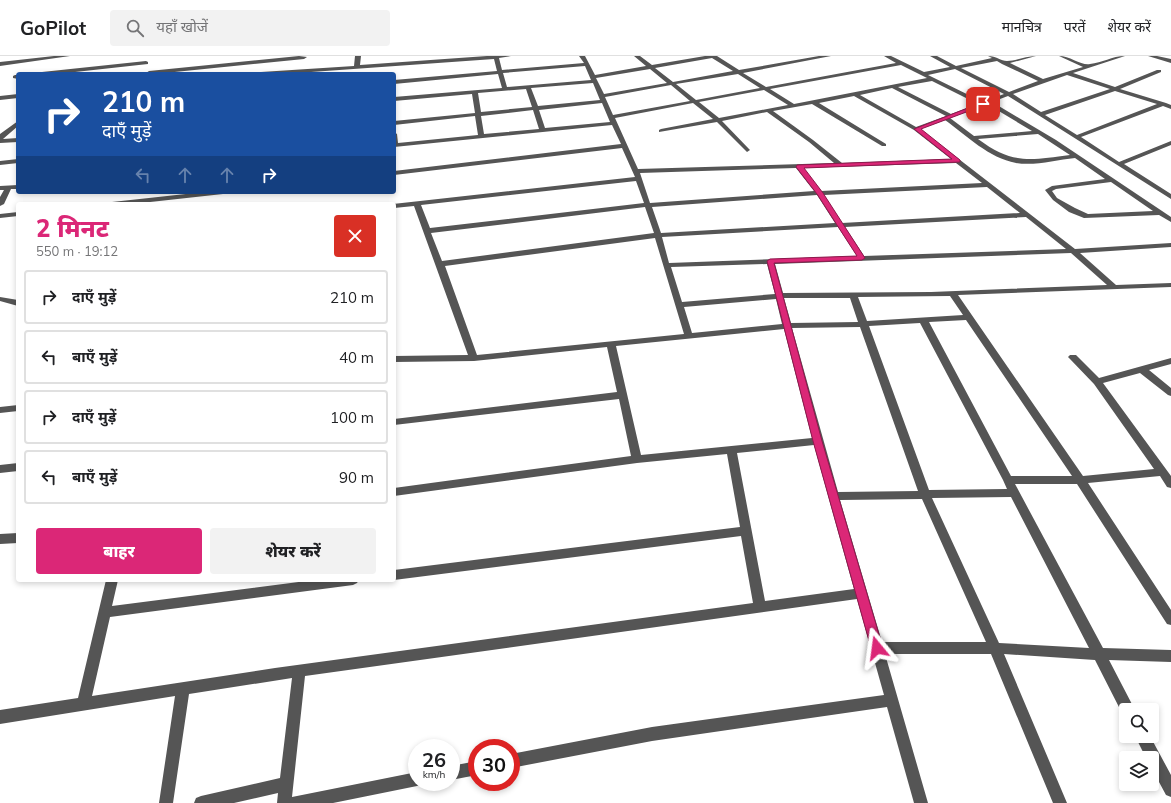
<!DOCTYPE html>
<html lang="hi">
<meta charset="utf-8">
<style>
:root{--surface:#fff;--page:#f2f2f2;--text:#202124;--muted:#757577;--line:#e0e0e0;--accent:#db2777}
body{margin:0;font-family:Mulish,"Noto Sans Devanagari",sans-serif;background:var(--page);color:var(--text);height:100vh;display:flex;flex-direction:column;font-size:15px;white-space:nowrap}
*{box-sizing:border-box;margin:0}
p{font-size:13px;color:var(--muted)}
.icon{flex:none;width:22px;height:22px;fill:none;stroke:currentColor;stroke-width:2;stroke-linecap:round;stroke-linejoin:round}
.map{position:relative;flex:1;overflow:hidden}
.sheet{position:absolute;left:16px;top:146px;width:380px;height:380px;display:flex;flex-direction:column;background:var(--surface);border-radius:4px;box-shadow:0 2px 6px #0003}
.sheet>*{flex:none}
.guide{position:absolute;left:16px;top:16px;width:380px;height:122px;border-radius:4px;box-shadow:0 2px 6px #0003;background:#1a4fa0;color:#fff;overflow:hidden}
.tools{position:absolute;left:1119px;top:647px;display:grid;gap:8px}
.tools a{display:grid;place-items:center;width:40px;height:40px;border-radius:4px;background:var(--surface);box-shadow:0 2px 6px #0003;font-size:20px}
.speed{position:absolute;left:408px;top:683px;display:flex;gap:8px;font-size:20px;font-weight:700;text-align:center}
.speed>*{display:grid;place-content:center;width:52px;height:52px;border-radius:50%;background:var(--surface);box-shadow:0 2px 6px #0003;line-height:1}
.speed small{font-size:10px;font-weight:400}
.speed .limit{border:6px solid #d22;background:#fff;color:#111}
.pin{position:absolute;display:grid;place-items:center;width:34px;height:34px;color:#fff;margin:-17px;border-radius:8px;box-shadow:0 2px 6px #0006}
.me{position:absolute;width:44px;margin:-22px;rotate:344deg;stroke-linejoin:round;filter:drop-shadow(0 0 3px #0008)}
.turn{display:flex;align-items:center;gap:14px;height:84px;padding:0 20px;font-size:18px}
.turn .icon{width:52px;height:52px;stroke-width:2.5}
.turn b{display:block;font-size:28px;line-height:34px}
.lanes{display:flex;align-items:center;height:38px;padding:0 20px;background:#0003;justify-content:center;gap:20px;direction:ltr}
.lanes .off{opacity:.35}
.round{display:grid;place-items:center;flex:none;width:42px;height:42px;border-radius:4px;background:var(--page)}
.summary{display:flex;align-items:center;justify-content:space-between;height:68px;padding:0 20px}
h1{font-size:24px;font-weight:800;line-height:30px;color:var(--accent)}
.primary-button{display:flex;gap:8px;margin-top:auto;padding:8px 20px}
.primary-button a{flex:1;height:46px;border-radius:4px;background:var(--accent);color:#fff;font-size:16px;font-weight:800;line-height:46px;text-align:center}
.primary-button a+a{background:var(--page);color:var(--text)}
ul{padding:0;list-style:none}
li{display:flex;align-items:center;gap:12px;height:54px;margin:0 8px 6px;padding:0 12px;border:2px solid var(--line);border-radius:4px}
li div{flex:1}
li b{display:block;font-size:15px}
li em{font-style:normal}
header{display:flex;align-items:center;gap:24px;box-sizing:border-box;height:56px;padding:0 20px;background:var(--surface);border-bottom:1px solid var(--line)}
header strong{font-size:19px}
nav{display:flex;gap:22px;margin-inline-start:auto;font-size:14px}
.search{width:280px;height:36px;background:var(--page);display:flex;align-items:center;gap:10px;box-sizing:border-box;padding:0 14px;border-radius:4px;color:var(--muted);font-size:15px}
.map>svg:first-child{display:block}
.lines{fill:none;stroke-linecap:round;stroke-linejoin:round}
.minor{fill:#555;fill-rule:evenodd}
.route{fill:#db2777;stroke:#8e194d}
</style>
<header>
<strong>GoPilot</strong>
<div class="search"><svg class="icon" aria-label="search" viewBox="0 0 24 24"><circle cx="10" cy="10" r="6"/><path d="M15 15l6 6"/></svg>यहाँ खोजें</div>
<nav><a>मानचित्र</a><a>परतें</a><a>शेयर करें</a></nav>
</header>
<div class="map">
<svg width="1171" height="747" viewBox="0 0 1171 747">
<rect width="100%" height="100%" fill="#fff"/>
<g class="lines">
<!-- minor -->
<g class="minor">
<path d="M54,0H70L0,10V6Z"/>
<path d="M299,0L307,1L304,3L155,18L146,17L149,15Z"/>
<path d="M355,0H361L360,9L487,0H511L499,2L502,14L584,7L579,0H585L595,19L646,10L634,0H640L652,9L705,0H717L739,14L819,0H831L743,17L766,31L896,7L884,0H891L924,16L950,11L930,0H937L956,10L992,2L988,0C996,0 1001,5 1007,5C1016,5 1026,0 1036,0L1010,7L1043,23L1083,11L1059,0C1070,0 1082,10 1090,8C1102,7 1112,0 1125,0L1073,17L1115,31L1157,14H1161V16L1120,33L1166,47L1171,49V53L1163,50L1081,81L1119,106L1171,85V89L1124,108L1171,138V143L1008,40L992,46L1056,84L1171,161V166L1159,159L1084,162L1069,156L1053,144L1045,134L1052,130L1105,123L1075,102C1056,104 1035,110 1016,107C989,102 967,80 945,64L920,73L1075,193L1171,187V191L1080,197L1116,229L1171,227V231L958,239L1083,420L1154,413L1094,328L1070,303L1068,301L1070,299H1076L1099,322L1171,302V308L1149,314L1171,332V340L1168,339L1140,317L1103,327L1171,420V432L1167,431L1160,420L1088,427L1171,554V569L1167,568L1077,428H1015L1103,592L1171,594V606L1109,604L1135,654H1126V660L1123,659L1095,604L1004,598L1067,747H1053L991,598H885L928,747H914L887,651L652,685L511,712V698L652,671L884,639L857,543L305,620L292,741L417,716V726H423L422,728L417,730L333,747H277L278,737L234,747H194L196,742L201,740L280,722L292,622L189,638L173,747H159L175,640L0,668V654L78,642L106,524H118L112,550L314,524H359L357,527L353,529L110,561L92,640L275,612L753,547L741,480L394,524V514L740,471L727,398L637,407L394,440V432L631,400L619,343L394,369V363L617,336L607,291L474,305L394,306V300L468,299L414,150L394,152L393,148L635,121L622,92L394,119V115L621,88L612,69L394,91V76L397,78L398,87L478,79L475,60L394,69V65L475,57L472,38L394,45V41L502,32L498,18L394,28V24L497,15L494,3L283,18H258L261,16L354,10ZM712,2L733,15L673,26L655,12ZM997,5L1002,8L1038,25L1009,36L961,12ZM901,9L927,22L794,48L770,33ZM585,10L591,24L507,31L503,17ZM650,13L667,27L604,38L596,22ZM955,13L1004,38L983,46L928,19ZM738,18L760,32L696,44L676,28ZM1067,19L1110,33L1041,56L1013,38ZM932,25L978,48L951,58L898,31ZM593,27L600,44L538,50L531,32ZM671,29L690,45L613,59L605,41ZM892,32L946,60L916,71L860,39ZM526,33L532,51L481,56L478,37ZM764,34L788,49L719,62L699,46ZM1115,35L1157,48L1077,79L1045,59ZM854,40L914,74L951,103L842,107L813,84L773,55L812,48L882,90H886V88L819,47ZM602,47L610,66L545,72L539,54ZM693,47L713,63L661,73L659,74V76L717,66L747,96L750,94L749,93L722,65L767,56L809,86L834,107L638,113L615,62ZM987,48L1032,75L974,80L950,62ZM533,54L539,73L484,78L481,60ZM1038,78L1070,99C1030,104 1013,109 978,83ZM956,107L982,127L821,135L803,112ZM796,112L814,135L650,147L640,117ZM636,125L644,147L430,172L421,149ZM1111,126L1153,155L1088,158L1075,152L1057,142L1052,135L1056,133ZM987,131L1020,157L842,167L824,139ZM817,139L835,167L661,177L652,151ZM645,151L654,177L442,205L431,177ZM1026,161L1066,193L864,200L845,171ZM838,171L857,200L669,207L662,181ZM655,182L684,278L477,299L445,210ZM1071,197L1107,229L931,236L783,237L775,208ZM767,208L775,238L682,246L671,211ZM950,240L963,259L867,265L858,241ZM784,242H850L858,266L791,267ZM776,243L782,268L692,277L684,251ZM966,264L1072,420H1011L929,266ZM920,267L1003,424L1007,433L929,434L869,270ZM860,271L918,435L838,436L792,272ZM784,273L812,382L641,399L616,290ZM814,389L854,533L765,545L737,397ZM1011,441L1089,592L999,587L932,442ZM922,443L986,586H882L840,444Z"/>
<path d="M1148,0H1157L1171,3V7Z"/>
<path d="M146,5L148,6V8L57,18H39L42,16Z"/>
<path d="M15,19H18V23L13,22V20Z"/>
<path d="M18,38V42L0,44V40Z"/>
<path d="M18,65V70L3,83L18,82V86L0,87V78Z"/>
<path d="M18,103V107L0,109V105Z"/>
<path d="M18,129V133H11L4,148L0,150V141L4,134H0V130Z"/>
<path d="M204,136H226L223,138L132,148H108L112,146Z"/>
<path d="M18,156V160L0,162V158Z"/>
<path d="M0,241L18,244V250L0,245Z"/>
<path d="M18,349V355L0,357V351Z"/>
<path d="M18,407V415L0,417V409Z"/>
<path d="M18,477V487L0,488V478Z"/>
<path d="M1135,680H1150L1171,719V741L1166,739L1152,713V702H1146Z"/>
<path d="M477,705V719L451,724V710Z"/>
</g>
</g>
<!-- route -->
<path class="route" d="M983,46L985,48V49L921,73L960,104V106L804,112L823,137L865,202L862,204L774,207L822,385L883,592L881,595L877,597L873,595L871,592L813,385L767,205L770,203L857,200L817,138L796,111L797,109L952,103L914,73Z"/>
</svg>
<div class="tools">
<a><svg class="icon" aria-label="search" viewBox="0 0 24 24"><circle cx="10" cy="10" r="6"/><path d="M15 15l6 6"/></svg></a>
<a><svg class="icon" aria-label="layers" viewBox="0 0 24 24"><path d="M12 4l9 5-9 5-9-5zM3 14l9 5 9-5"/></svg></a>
</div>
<div class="speed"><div>26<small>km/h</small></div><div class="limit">30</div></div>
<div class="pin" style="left:983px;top:48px;background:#d93025"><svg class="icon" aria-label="arrive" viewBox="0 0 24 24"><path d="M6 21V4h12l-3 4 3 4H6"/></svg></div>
<svg class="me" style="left:877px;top:592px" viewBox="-20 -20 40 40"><path d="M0-17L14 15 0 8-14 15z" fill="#db2777" stroke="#fff" stroke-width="4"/></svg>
<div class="guide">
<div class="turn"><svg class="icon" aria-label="right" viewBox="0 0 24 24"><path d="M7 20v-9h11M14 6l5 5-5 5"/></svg><div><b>210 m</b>दाएँ मुड़ें</div></div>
<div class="lanes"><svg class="icon off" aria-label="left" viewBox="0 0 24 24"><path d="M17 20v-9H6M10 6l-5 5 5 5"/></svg><svg class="icon off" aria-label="ahead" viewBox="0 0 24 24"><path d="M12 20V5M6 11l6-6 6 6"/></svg><svg class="icon off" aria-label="ahead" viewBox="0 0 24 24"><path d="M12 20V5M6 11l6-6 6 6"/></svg><svg class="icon" aria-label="right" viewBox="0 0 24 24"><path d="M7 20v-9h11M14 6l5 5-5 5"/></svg></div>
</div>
<section class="sheet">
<div class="summary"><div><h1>2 मिनट</h1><p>550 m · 19:12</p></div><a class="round" style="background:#d93025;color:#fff"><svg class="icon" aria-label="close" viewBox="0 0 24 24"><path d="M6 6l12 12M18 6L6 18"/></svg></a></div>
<ul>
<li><svg class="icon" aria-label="right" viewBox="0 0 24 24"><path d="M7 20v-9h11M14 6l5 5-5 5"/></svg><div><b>दाएँ मुड़ें</b></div><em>210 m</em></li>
<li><svg class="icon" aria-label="left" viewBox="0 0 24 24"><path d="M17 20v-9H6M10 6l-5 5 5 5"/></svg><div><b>बाएँ मुड़ें</b></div><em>40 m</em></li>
<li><svg class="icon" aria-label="right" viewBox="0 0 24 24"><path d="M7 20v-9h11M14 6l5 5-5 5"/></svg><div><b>दाएँ मुड़ें</b></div><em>100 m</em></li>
<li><svg class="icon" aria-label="left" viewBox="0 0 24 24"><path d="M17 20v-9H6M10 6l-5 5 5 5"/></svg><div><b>बाएँ मुड़ें</b></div><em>90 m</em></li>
</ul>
<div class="primary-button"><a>बाहर</a><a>शेयर करें</a></div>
</section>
</div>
